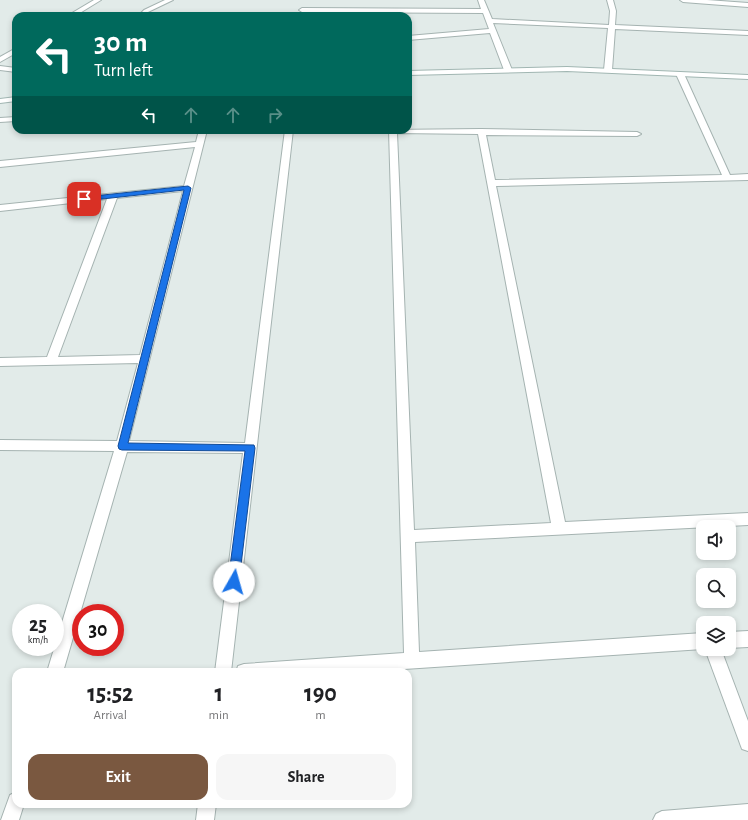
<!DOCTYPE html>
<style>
:root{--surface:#fff;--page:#f6f6f6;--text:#202124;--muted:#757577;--accent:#7a5840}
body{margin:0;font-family:"Alegreya Sans",sans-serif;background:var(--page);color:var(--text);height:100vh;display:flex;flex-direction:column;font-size:15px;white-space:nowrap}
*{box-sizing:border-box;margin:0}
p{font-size:13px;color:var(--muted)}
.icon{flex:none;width:22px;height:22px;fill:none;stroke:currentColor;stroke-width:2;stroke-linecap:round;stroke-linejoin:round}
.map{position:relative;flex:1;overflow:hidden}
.panel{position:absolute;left:12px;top:668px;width:400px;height:140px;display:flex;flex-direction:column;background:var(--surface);border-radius:12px;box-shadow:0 2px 6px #0003}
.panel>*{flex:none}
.hud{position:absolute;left:12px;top:12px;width:400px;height:122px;border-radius:12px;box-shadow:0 2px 6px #0003;background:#00695c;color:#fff;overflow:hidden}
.fabs{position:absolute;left:696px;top:520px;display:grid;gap:8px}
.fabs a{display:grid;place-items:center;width:40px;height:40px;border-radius:8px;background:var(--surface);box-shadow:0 2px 6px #0003;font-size:20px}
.speed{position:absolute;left:12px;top:604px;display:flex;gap:8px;font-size:20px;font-weight:700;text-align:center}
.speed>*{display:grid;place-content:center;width:52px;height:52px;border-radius:50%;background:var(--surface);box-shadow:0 2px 6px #0003;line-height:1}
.speed small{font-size:10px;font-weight:400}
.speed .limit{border:6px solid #d22;background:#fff;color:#111}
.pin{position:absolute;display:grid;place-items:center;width:34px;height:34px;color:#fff;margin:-17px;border-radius:8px;box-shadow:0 2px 6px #0006}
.me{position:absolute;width:44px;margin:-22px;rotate:7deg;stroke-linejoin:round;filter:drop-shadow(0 0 3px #0008)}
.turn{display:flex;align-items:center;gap:14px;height:84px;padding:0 16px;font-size:18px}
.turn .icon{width:52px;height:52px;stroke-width:2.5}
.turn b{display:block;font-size:28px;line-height:34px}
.lanes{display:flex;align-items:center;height:38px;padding:0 16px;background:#0003;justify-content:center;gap:20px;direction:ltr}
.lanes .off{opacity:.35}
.eta{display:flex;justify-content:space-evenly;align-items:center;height:68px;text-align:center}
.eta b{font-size:24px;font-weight:600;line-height:28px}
.button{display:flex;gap:8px;margin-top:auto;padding:8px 16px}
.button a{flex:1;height:46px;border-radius:12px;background:var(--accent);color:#fff;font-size:16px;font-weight:600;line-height:46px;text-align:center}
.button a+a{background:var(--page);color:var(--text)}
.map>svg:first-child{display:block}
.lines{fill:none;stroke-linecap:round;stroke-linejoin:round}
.street-casing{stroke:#a5b3b1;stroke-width:2}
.secondary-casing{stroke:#a1b6b2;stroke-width:2}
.street{fill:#fff;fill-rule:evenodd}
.secondary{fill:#fff;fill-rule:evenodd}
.route{fill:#1a73e8;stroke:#114b97}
</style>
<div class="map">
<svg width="748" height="820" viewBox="0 0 748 820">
<rect width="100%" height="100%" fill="#e2ebe9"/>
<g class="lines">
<defs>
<g id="street">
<path d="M94,0H101L75,16H67Z"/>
<path d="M165,0H173L148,12L145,16H138L144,10Z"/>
<path d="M478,0H484L492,19L609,25L610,11L607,0H613L616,11L615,25L748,31V35L615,29L612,70L608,72L604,70L608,28L493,23L512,70L508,72L504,70L490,33L408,40V36L489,29L483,13L302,12L299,10L302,8L481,9Z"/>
<path d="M680,0H707L748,3V7L683,2Z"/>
<path d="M16,48V53L0,62V57Z"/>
<path d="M0,66L16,68V72L0,70Z"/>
<path d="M677,72H680L684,74L730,175L748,174V180L496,186L565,522L748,513V525L415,542L419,652L703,633V649L359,672H236L238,666L244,664L404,653L389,130L481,129L637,132L641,134L637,136L486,135L495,180L722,175L676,74ZM397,133L478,134L551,523L414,530Z"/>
<path d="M16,117V121L0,122V118Z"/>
<path d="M199,130H207L129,441L245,443L285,130H293L231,672H215L243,453L127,452L63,672H47L114,451L0,450V440L117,441L138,363L0,366V358L47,357L107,199L0,211V205L184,186L195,147L0,167V161L196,142ZM183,191L140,355L58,357L117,198Z"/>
<path d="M748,631V647L729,648V632Z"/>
<path d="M705,649H721L748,721V751L742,749Z"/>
<path d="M16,792V804H24L19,820H1L10,795Z"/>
<path d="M198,804H216L214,820H196Z"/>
<path d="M748,804V820H653L656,814L662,811Z"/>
</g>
<g id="secondary">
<path d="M567,67L748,75V79L567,71L408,75V71Z"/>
<path d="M16,97V101L0,103V99Z"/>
</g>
</defs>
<!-- street casing -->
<use href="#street" class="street-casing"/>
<!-- secondary casing -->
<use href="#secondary" class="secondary-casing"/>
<!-- street -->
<use href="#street" class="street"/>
<!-- secondary -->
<use href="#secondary" class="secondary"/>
</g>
<!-- route -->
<path class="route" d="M188,186L191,188L128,443L254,445L255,448L239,582L238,586L234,587L230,586L228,582L245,451L122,450L119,449L118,446L184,190L84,201L81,199L84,197Z"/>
</svg>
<div class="fabs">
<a><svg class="icon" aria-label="sound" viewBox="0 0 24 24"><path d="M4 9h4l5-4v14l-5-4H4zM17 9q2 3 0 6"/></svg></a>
<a><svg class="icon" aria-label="search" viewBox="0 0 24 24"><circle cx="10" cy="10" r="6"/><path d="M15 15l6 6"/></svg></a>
<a><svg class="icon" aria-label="layers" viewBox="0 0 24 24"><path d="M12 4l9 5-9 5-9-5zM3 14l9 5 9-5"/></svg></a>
</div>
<div class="speed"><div>25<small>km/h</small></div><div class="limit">30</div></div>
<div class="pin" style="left:84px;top:199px;background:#d93025"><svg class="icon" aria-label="arrive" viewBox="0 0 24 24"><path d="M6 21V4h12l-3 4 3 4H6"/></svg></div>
<svg class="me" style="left:234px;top:582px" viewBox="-20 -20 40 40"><circle r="19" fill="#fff"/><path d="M0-13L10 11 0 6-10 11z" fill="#1a73e8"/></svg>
<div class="hud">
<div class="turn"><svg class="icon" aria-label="left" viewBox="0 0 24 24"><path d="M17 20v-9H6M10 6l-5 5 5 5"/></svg><div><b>30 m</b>Turn left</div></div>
<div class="lanes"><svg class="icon" aria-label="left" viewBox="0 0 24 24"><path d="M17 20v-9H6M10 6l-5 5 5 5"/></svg><svg class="icon off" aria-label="ahead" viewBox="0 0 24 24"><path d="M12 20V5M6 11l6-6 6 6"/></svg><svg class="icon off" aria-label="ahead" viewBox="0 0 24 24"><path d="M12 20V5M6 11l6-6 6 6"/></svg><svg class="icon off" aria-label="right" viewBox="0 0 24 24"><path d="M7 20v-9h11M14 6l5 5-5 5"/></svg></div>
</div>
<section class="panel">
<div class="eta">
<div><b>15:52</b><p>Arrival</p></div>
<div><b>1</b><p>min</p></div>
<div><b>190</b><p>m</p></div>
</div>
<div class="button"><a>Exit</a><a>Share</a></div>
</section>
</div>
